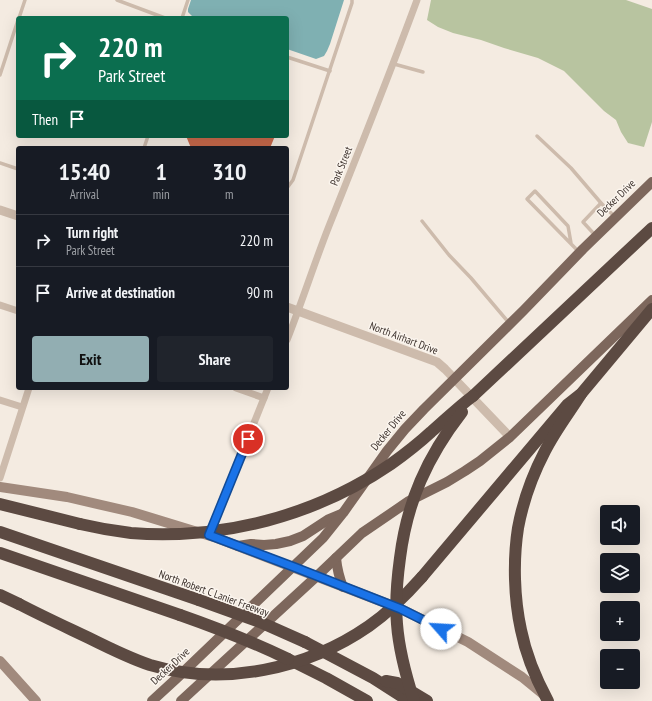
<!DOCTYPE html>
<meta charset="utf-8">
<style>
:root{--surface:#171b24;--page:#20242c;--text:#f1f3f6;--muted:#9ea1a6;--line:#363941;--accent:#92aeb2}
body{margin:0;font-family:"PT Sans Narrow",sans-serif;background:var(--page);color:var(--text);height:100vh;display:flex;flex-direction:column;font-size:15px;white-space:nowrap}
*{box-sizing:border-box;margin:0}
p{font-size:13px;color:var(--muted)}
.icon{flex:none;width:22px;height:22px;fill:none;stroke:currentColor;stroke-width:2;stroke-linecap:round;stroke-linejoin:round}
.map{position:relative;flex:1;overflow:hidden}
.side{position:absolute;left:16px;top:146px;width:273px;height:244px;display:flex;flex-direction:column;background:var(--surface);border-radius:4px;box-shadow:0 4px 16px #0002}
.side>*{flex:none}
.hud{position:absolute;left:16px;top:16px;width:273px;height:122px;border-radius:4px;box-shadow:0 4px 16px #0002;background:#0b6e4f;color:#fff;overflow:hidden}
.controls{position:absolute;left:600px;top:505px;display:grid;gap:8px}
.controls a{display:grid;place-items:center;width:40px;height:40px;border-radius:4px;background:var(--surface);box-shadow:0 4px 16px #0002;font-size:20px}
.pin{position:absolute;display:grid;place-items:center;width:34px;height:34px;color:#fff;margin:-17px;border:2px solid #fff;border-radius:50%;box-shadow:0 1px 4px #0007}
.me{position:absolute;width:44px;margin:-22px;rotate:296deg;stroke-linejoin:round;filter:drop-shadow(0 0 3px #0008)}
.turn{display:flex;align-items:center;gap:14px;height:84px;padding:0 16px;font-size:18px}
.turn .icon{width:52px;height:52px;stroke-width:2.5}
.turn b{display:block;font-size:28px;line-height:34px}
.then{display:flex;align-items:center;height:38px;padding:0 16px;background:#0003;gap:8px;font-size:15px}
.eta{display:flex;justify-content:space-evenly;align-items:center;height:68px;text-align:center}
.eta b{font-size:24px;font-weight:800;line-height:28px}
.primary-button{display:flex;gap:8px;margin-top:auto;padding:8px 16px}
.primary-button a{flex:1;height:46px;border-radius:4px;background:var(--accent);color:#111;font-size:16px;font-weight:800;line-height:46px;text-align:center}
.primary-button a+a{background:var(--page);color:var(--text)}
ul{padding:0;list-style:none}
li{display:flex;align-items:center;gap:12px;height:52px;padding:0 16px;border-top:1px solid var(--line)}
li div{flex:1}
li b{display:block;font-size:15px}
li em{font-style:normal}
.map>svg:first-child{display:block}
.green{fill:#b8c4a0}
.water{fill:#7fb0b2}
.building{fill:#c8694b}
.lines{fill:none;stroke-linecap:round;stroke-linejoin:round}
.service{stroke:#cdbbac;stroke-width:3.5}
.minor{stroke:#cdbbac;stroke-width:7}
.tertiary{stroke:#cdbbac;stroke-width:9}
.secondary{stroke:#a18a7d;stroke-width:10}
.primary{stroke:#7d675c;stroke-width:10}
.motorway{stroke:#5c4a42;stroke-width:12}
.motorway-bridge{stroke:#5c4a42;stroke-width:12}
.route-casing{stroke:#114b97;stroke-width:10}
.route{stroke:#1a73e8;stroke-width:7}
.labels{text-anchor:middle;stroke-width:3;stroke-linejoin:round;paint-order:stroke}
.street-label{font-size:11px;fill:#3b302b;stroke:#fbf5ee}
</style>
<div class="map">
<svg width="652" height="701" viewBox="0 0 652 701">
<rect width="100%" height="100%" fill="#f4ebe1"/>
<!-- green -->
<path class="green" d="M431,0H626L652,9V122L644,147L628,143L621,132L616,120L604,111L564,71L538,58L504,48L481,40L453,33L438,27L427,20Z"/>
<!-- water -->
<path class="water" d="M191,0H344L330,44L327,51L324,56L316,59L287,49V18H194L188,12V9Z"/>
<!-- building -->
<path class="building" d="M186,136H275L270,148H191Z"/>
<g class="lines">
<!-- service -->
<g class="service">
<path d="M117,0L165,18"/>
<path d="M19,18L25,0"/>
<path d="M182,18L188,0"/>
<path d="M287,57L330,71"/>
<path d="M394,64L423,72"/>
<path d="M0,75L18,20"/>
<path d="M537,136L571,168L601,203L614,216"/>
<path d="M144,148L148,136"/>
<path d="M0,163L18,169"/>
<path d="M287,188L293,180L352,3V0"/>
<path d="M422,221L449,255L471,278L510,324"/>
<path d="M595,235L583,222L601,203"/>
<path d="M571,243L568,226L535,191L527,199L579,252"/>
</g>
<!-- minor -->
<g class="minor">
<path d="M0,305L18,311"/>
<path d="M287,340C302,302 314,264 329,226C359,151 389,76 417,0"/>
<path d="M236,388L264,398"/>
<path d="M0,400L22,407"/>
<path d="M0,478L29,388"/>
<path d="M210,533L268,388"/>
</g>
<!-- tertiary -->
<g class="tertiary">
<path d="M0,210L18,216"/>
<path d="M287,307L437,362L445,369L510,437"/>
</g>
<!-- secondary -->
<g class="secondary">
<path d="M0,487L67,497L132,512L217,538L401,609L468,642L522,677L544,695"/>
<path d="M0,661L36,701"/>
</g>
<!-- primary -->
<g class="primary">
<path d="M238,546L251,544L264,545L276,544L290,541L303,536L329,519L341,514"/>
<path d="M336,558C337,568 339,577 343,587"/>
<path d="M152,701L177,678L323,538L343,513L387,451L405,429L424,409L524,310L583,249L652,182"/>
<path d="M181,701L317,576L362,533L409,501L447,482L465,471L480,461L510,437L652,300"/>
</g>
<!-- motorway -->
<g class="motorway">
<path d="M473,396L652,228"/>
<path d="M0,504L80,524"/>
<path d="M0,532L199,600"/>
<path d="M0,553L180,615"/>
<path d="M422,577L567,405L581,394L652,309"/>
<path d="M0,595L19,604"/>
<path d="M305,642L373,678L409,701"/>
<path d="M288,659L326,678L367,701"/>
<path d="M386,681L397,683L427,701"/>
</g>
<!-- motorway-bridge -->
<g class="motorway-bridge">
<path d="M80,524C97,528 114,531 131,533C223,540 315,516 391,464C405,454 418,444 431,432C445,420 458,407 473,396"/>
<path d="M199,600L260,622L305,642"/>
<path d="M19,604C42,616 66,627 89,638C109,648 129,658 150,665C224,687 307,669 369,626C389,612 406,595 422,577"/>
<path d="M180,615C217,628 253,642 288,659"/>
<path d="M414,701C406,676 399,651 397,624C395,602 397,580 400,558C407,502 427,457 462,412"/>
<path d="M548,701C536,679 526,655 521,630C514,598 513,560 518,528C523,501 533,474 545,451C555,431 569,413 581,394"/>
</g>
</g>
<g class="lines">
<defs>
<path id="route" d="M248,439L209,535L294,567L401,609L441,629"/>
</defs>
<!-- route casing -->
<use href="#route" class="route-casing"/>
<!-- route -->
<use href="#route" class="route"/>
</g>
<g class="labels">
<!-- street labels -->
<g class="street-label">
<text transform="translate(341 166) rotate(-68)" y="4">Park Street</text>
<text transform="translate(616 198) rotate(-44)" y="4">Decker Drive</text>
<text transform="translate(404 338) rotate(21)" y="4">North Airhart Drive</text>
<text transform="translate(388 430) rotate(-51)" y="4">Decker Drive</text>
<text transform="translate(214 593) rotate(20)" y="4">North Robert C Lanier Freeway</text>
<text transform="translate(170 666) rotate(-43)" y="4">Decker Drive</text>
</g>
</g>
</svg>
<div class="controls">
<a><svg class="icon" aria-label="sound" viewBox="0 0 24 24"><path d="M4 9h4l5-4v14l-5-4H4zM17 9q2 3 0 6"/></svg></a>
<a><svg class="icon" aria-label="layers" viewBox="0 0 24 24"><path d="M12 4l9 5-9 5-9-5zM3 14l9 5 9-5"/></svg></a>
<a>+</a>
<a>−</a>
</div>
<div class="pin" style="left:248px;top:439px;background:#d93025"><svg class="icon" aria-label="arrive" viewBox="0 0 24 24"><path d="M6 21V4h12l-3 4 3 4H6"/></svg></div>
<svg class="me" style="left:441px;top:629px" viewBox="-20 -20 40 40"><circle r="19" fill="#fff"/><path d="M0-13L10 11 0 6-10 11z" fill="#1a73e8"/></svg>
<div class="hud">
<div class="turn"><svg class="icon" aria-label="right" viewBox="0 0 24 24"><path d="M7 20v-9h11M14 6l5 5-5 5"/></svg><div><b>220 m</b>Park Street</div></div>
<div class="then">Then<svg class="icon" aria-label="arrive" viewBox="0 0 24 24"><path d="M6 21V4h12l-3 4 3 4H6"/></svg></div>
</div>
<section class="side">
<div class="eta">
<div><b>15:40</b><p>Arrival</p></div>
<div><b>1</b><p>min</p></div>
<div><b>310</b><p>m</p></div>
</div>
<ul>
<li><svg class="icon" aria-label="right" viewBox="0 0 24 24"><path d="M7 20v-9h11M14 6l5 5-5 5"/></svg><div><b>Turn right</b><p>Park Street</p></div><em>220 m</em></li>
<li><svg class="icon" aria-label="arrive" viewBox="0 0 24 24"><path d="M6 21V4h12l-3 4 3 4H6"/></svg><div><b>Arrive at destination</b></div><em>90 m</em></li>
</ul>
<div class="primary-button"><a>Exit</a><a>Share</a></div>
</section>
</div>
